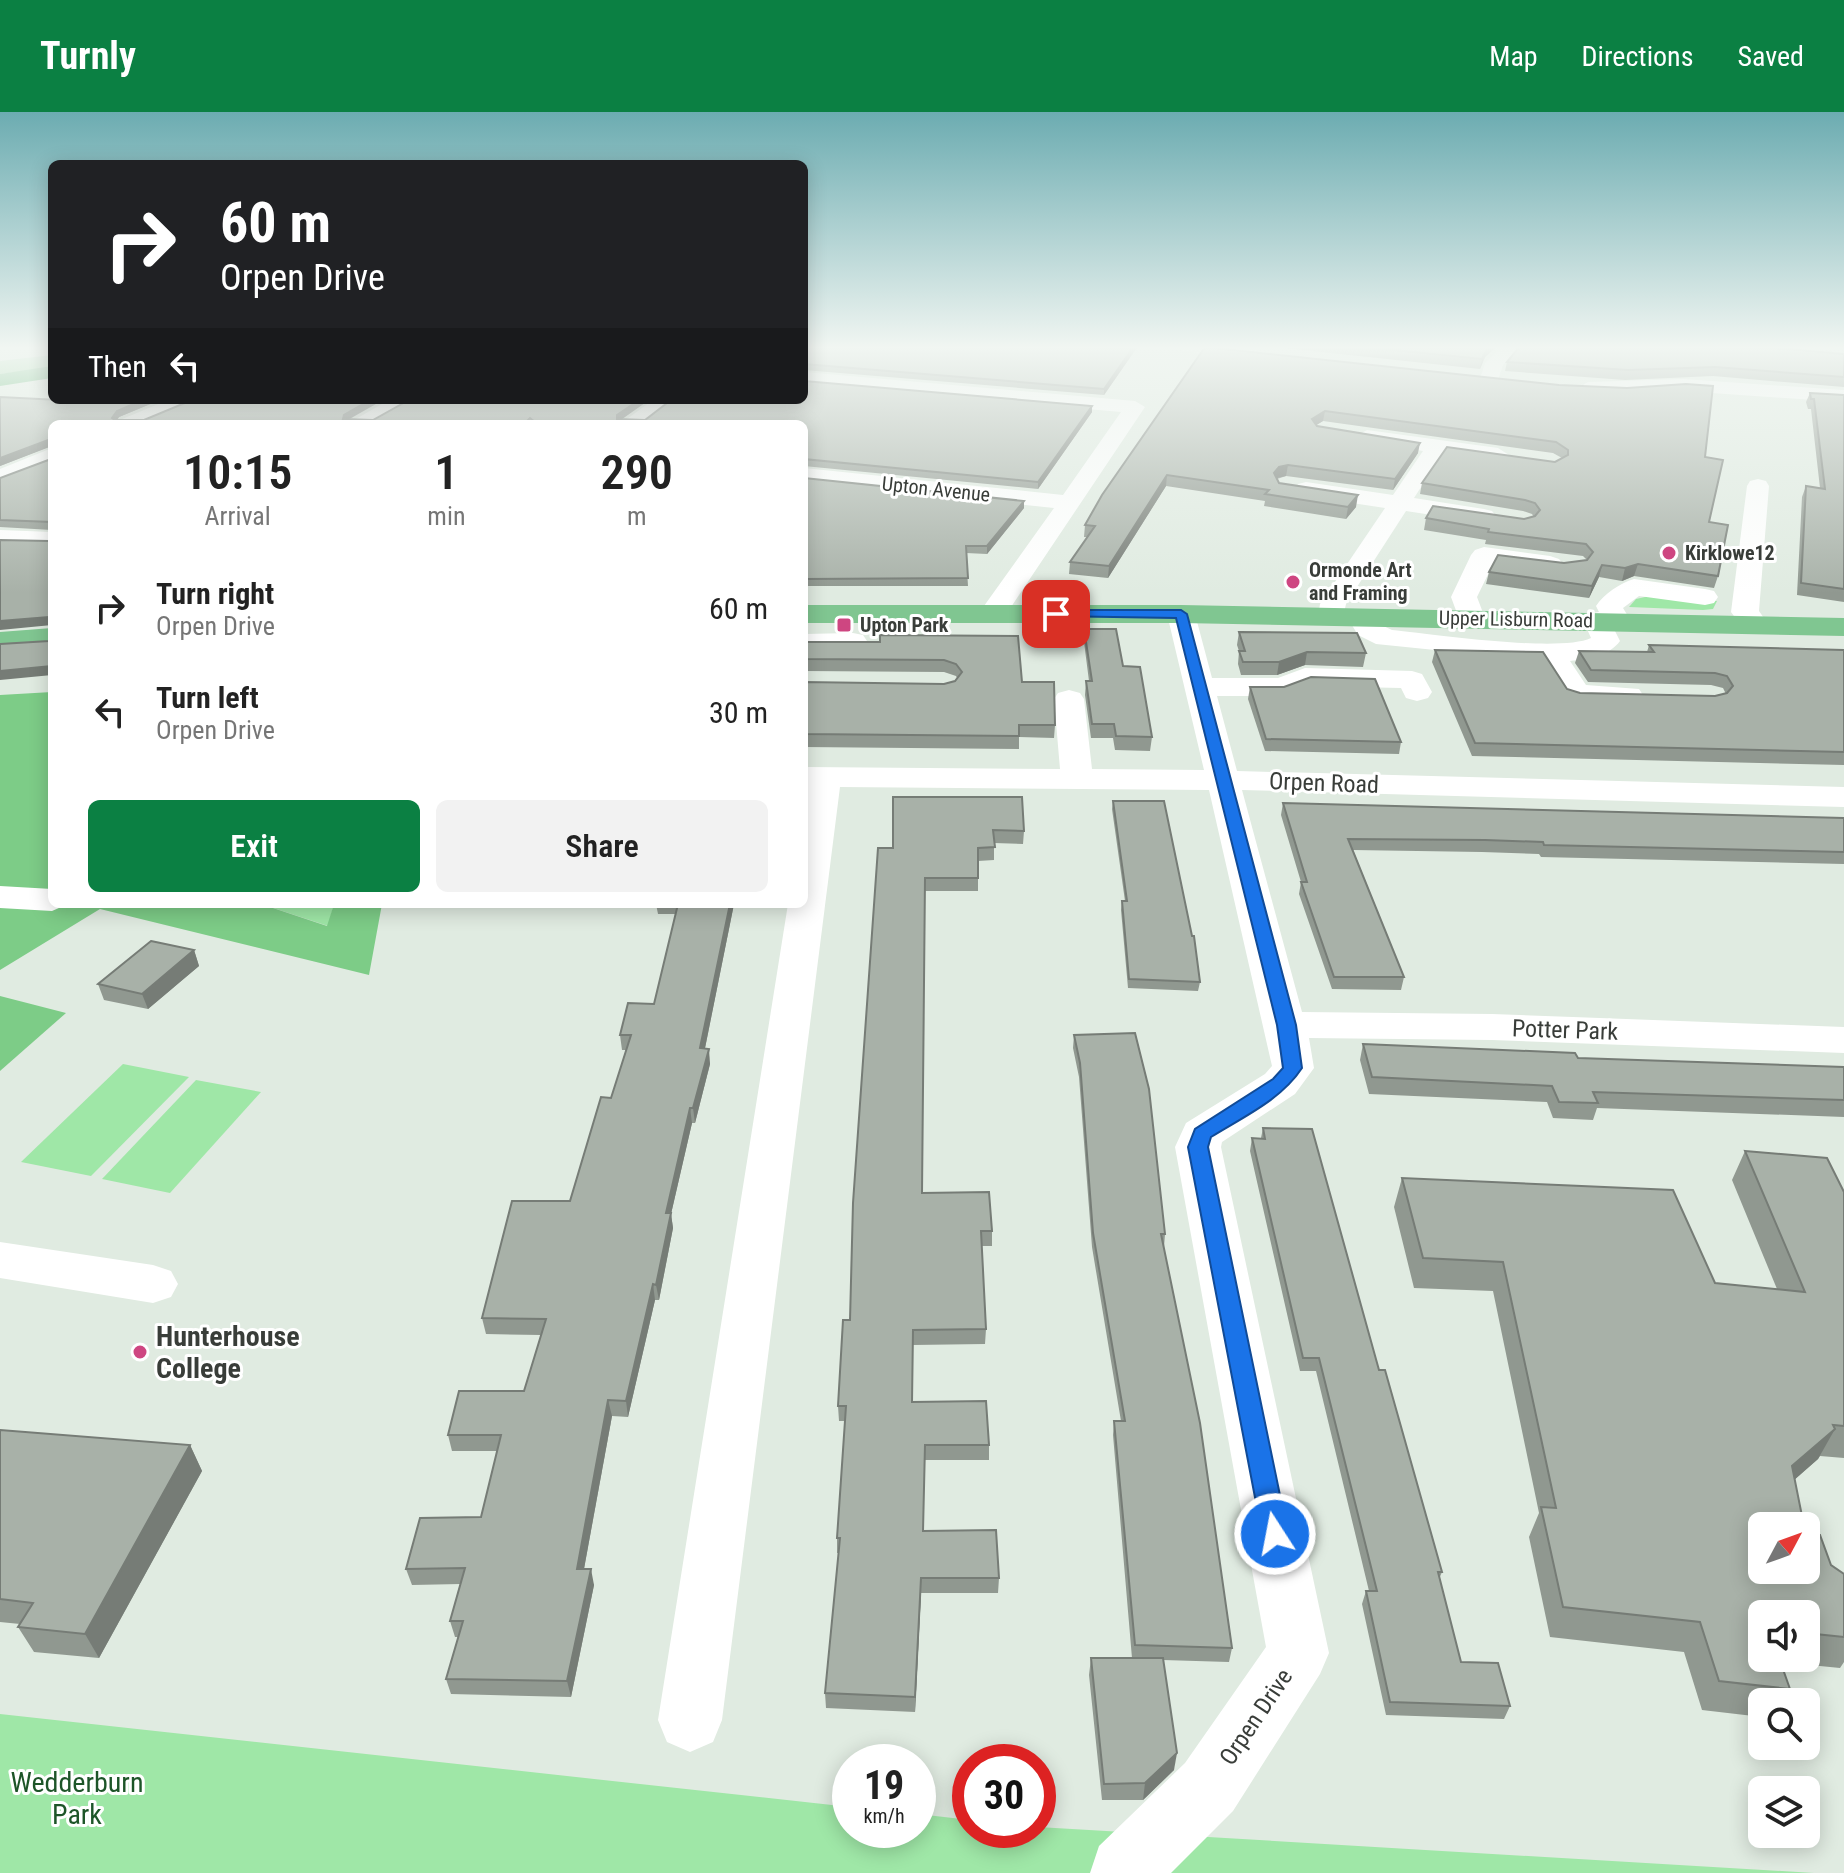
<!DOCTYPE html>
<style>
:root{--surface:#fff;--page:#f2f2f2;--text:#222;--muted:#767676;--accent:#0b8043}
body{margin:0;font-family:"Roboto Condensed",sans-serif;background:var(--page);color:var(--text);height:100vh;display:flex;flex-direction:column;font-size:30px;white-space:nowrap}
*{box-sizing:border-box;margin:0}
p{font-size:26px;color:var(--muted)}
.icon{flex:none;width:44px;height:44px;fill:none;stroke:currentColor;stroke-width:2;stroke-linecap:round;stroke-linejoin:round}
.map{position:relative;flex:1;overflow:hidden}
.side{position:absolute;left:48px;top:308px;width:760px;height:488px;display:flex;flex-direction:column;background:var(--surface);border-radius:12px;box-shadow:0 4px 20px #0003}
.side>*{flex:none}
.banner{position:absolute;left:48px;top:48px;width:760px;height:244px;border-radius:12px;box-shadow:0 4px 20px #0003;background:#202124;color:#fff;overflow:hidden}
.needle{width:52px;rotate:49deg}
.tools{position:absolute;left:1748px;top:1400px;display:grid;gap:16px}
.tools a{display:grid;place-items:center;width:72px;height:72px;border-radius:12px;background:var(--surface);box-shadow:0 4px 20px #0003;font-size:40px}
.speed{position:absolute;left:832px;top:1632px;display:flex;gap:16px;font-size:40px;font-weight:700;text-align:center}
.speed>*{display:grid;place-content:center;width:104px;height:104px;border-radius:50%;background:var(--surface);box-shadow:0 4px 20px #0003;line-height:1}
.speed small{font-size:20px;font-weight:400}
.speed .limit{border:12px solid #d22;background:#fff;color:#111}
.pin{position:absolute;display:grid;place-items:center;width:68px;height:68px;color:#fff;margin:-34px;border-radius:16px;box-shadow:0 4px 12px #0006}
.me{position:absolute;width:88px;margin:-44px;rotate:349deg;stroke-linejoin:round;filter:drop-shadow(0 0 6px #0008)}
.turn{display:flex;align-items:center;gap:28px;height:168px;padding:0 40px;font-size:36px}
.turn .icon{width:104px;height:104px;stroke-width:2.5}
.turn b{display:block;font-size:56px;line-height:68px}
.then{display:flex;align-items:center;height:76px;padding:0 40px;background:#0003;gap:16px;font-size:30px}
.eta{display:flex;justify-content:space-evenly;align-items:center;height:136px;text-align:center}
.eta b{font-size:48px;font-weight:600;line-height:56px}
.cta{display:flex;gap:16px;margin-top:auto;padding:16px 40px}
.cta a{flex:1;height:92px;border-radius:12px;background:var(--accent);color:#fff;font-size:32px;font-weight:600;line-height:92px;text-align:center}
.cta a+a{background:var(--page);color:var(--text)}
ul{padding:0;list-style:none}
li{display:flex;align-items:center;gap:24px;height:104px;padding:0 40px}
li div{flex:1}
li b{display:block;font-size:30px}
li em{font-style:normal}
header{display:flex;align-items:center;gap:48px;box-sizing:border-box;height:112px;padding:0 40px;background:var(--accent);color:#fff}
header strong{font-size:38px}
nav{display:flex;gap:44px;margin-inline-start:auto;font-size:28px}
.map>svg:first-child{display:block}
.green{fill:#9fe7a7}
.forest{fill:#7dcc87}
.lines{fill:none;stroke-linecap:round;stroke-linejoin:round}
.minor{fill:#fff;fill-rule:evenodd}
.major{fill:#80c691;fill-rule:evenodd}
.highway{fill:#2ca048;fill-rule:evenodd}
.wall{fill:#909890;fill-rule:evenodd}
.shaded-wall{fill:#767c76}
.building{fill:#a8b1a8;stroke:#767c76;stroke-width:2}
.route{fill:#1a73e8;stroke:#114b97;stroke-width:2}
.poi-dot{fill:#ce4681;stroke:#fff;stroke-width:3}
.labels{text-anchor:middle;stroke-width:6;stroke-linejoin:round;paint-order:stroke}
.far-street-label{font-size:20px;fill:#393d39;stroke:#fff}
.far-poi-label{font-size:20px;font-weight:bold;fill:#393d39;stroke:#fff;text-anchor:start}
.street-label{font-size:24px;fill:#393d39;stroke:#fff}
.near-poi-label{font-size:28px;font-weight:bold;fill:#393d39;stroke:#fff;text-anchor:start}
.near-park-label{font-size:28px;fill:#1d5528;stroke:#fff}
</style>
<header>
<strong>Turnly</strong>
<nav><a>Map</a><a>Directions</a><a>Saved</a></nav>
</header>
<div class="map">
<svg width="1844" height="1761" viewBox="0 0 1844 1761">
<rect width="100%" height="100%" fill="#e0ebe1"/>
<!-- green -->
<g class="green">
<path d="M1663,481L1717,489L1713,497L1703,498L1629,495L1636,487Z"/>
<path d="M261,792H334L328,814Z"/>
<path d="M123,952L189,965L91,1064L21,1050Z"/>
<path d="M196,968L261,980L170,1081L102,1067Z"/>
<path d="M0,1602L850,1695V1718H918V1702L970,1708V1718H1038V1715L1814,1761H0Z"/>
</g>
<!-- forest -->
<g class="forest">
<path d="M52,243V256L0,262V249Z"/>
<path d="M52,580V792H261L327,814L334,792H382L369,863L100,797L0,858V583Z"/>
<path d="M0,884L66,901L0,959Z"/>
</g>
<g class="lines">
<!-- minor -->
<g class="minor">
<path d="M1173,234C1194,234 1253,229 1267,243L1258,248L1182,239Z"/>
<path d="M1502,234H1522L1503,253L1497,271H1483L1480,267L1485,251Z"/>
<path d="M804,260L1135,289L1145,295L1003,507H983L979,501L1054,396L804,370V356L1063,383L1121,300L804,272Z"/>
<path d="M1683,267L1844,278V290L1683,279L1588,282L1578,276L1588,270Z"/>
<path d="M168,288H195L192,292L145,312H117L120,308Z"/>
<path d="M389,288H415L373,312H347Z"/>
<path d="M653,288H677L644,312H620Z"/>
<path d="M1367,318L1498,336L1509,343L1498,350L1443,341L1414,386L1484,397L1492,399L1496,404L1492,409L1484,411L1406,399L1346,492L1342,510H1322L1318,504L1320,492L1385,396L1306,384L1298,382L1295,377L1298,372L1306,370L1393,383L1423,339L1360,328L1356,324Z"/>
<path d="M52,336V351L0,372V357Z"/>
<path d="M1758,367L1766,369L1769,374L1759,499L1768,512L1764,518L1754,520L1744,518L1731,500L1747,374L1750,369Z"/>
<path d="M0,418L52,420V434L0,432Z"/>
<path d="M1484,435L1550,444L1559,447L1563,452L1559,457L1550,460L1493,452L1477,485L1485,506L1481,512H1461L1451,485L1471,443L1475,438Z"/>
<path d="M1634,467L1705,477L1714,479L1718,485L1714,491L1705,493L1639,484L1623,496L1631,509L1627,515L1614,517L1620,529C1609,544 1588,547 1570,549L1586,573L1639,577L1643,583L1639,589L1628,592L1566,588L1542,549L1376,532L1358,523L1347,505L1351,499H1371L1379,512L1392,518C1433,522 1559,541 1591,526L1583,508L1587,502L1599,500L1596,494C1604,482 1620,471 1634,467Z"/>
<path d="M1181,494L1191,496L1195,502L1212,566H1278L1305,556L1412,559L1422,562L1432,580L1428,586L1417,589L1406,586L1401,576L1309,574L1282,584H1217L1237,659L1844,675V695L1242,678L1302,900L1492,902L1844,915V941L1492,928L1309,926L1314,956L1295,982L1222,1030L1221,1035L1329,1541L1320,1562L1233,1699L1171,1761H1090L1099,1734L1185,1651L1266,1535L1175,1035L1186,1011L1265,962L1272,954L1209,678L840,675L722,1608L713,1630L690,1640L667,1630L658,1608L788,792H804V694L807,675H804V655L1060,657L1054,587L1058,581L1069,578L1080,581L1084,587L1092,657L1204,658L1167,502L1171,496Z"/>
<path d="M853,521L863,523L867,529L863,535L804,538V522Z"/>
<path d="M0,774L52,777V792H68L52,799L0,796Z"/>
<path d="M0,1130L153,1153L171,1159L178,1172L171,1185L153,1191L0,1166Z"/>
</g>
<!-- major -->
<g class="major">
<path d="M804,493H1181L1844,506V524L1181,511H804Z"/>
<path d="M52,516V534L0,538V520Z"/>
</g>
<!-- highway -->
<path class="highway" d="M52,254V266L0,274V262Z"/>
</g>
<!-- wall -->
<g class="wall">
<path d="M804,234H1138L1104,283L804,258Z"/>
<path d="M1266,234H1497L1485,245L1480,257Z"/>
<path d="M1205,235L1705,345L1709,410L1718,464L1714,476L1634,464L1622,469L1599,465L1589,486L1486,472L1489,460L1587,448L1583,444L1485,432L1486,428L1424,418L1426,406L1524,407L1534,405L1532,402L1523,399L1420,382L1422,371L1555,350L1562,346L1553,341L1323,309L1316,313L1418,341L1393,378L1286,364L1277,367L1279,371L1356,395L1346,407L1264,394L1265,389L1166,374L1108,466L1069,462L1070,450L1088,425H1084L1085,413Z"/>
<path d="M1844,242V275L1713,264L1625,268L1505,259L1507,250Z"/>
<path d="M1810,281L1844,283V490L1797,483L1802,385L1806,374L1820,376L1811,297H1808L1806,290Z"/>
<path d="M0,285L79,289L160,288L119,305L117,308H373L408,288H649L621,307L645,308L1092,294V300L1038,377L804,354V312H52V418L0,415V366L51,347V334L0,354Z"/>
<path d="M804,366L1024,396L987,442L966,441L968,474H804Z"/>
<path d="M1084,517L1123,554L1152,625L1150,639L1115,638L1113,626H1091L1085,583L1086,569H1089L1084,530Z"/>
<path d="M1239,520L1366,541L1363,555L1305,553L1277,563H1241L1238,552L1239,539L1237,533Z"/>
<path d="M804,530H880L1022,570L1055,613L1054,626L1019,625V637L804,635V570L944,572L955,569L957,566L956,564L944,560L804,559Z"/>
<path d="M1649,533L1844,538V653L1472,644L1432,550L1435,538L1580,581L1715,584L1726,582L1723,576L1711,573L1588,570L1575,551L1579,539L1647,540Z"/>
<path d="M1250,575L1401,630L1399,642L1265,639L1248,587Z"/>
<path d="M893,685L1024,719L1023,732L994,731V748L978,749V779H925L922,1081L992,1119V1134H982L986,1217L985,1232L913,1233L912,1290L989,1333V1348H925L923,1419L999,1466L998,1481H921L915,1600L826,1596L825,1581L839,1441H837V1426L845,1309H839L838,1294L850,1208L893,736Z"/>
<path d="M1113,689L1200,870L1198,879L1128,876L1121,798L1122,789H1125L1112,697Z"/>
<path d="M1283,691L1844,706V752L1541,745L1539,742L1482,740L1353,738L1404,865L1401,878L1332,877L1299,782L1301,770L1281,703Z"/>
<path d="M656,792H734L705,936L710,952L695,1011H692L671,1102L673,1116L659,1188H655L628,1305L612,1304L584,1457L594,1473L571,1585L451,1582L446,1567L458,1525H455L450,1509L460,1472L412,1473L406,1457L481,1405L497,1339H452L448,1323L524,1279L541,1223L486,1222L482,1206L570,1089L611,986L626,938H622L620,923L654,892L676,802H658Z"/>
<path d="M194,838L199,854L148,897L104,888L98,872Z"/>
<path d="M1074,923L1165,1122L1164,1135L1232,1536L1229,1550L1163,1548L1174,1658L1143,1688H1102L1089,1563L1091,1546H1132L1113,1323L1114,1309H1121L1092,1135L1079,965L1073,936Z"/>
<path d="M1363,932L1578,946L1844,955V1005L1597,996L1593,1008L1553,1006L1547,990L1369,982L1360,948Z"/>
<path d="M1263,1016L1379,1258L1442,1460L1439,1467L1461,1550L1510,1594L1504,1607L1386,1603L1362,1492L1366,1479H1369L1316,1259H1300L1250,1039L1252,1026H1261Z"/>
<path d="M1745,1039L1844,1080V1346L1820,1344L1818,1347L1795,1367L1762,1414L1831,1453L1844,1462V1550L1840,1556L1780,1550L1790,1577L1781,1590H1762V1605L1702,1598L1684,1540L1550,1525L1529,1425L1539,1401L1493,1179L1414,1176L1394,1095L1402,1066L1715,1171L1777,1177L1732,1068ZM1762,1502H1806V1546H1762Z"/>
<path d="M0,1318L190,1333L202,1359L99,1546L34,1540L18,1515L20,1512L0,1510Z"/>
</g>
<!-- shaded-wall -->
<g class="shaded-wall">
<path d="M1134,234H1138L1104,283V277Z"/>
<path d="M1488,234H1497L1485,245L1480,257L1482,247Z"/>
<path d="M143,288H160L119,305L114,312L112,306L117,299Z"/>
<path d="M370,288H383L346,309L343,307L344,303Z"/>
<path d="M639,288H649L618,310L617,303Z"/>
<path d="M1092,294V300L1038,377V370Z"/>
<path d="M1325,299L1323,309L1310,317L1312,307Z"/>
<path d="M51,327L52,334L0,354V346Z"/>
<path d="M1420,331L1418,341L1393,378L1395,367Z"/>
<path d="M1288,353L1286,364L1277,366L1272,372L1274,361L1279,355Z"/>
<path d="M1167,363L1166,374L1108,466L1109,454Z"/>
<path d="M1358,383L1356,395L1346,407L1348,395Z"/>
<path d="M1024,389V396L987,442V434Z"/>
<path d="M1638,452L1634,464L1622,469L1625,456Z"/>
<path d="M1602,453L1599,465L1589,486L1592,474Z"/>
<path d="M49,505L52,513L0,518V509Z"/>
<path d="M1307,540L1305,553L1277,563L1279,550Z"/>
<path d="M52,554V563L0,568V559Z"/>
<path d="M730,792H734L702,951L700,936Z"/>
<path d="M194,838L199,854L148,897L142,882Z"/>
<path d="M709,937L710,952L695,1011L693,996Z"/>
<path d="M690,996L692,1011L671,1102L673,1116L659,1188L656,1173L666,1101Z"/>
<path d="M653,1172L655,1188L628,1305L626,1289Z"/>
<path d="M608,1288L612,1304L581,1473L577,1457Z"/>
<path d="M1835,1317L1818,1347L1776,1384L1792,1354Z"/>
<path d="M190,1333L202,1359L99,1546L85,1522Z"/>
<path d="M591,1457L594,1473L571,1585L567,1569Z"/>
<path d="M921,1466V1481L915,1600V1585Z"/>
<path d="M1177,1641L1174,1658L1143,1688L1145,1671Z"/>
</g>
<!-- building -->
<g class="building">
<path d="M804,234H1134L1104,277L804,252Z"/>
<path d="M1355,234H1488L1482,247Z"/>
<path d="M1520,234H1751L1844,242V265L1715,255L1628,258L1507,250Z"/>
<path d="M1205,235L1559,273L1627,276L1686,272L1713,274L1705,345L1723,348L1709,410L1728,413L1718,464L1638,452L1625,456L1602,453L1592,474L1489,460L1498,443L1564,451L1587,448L1593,440L1586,432L1488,420L1489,417L1426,406L1433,394L1524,407L1535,404L1540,398L1535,391L1525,388L1422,371L1447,335L1555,350L1568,343V338L1556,330L1325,299L1312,307L1317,314L1420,331L1395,367L1288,353L1279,355L1274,361L1279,371L1358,383L1348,395L1265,382L1269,378L1167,363L1109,454L1070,450L1095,414L1085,413L1102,383Z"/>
<path d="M804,269L1092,294L1038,370L804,347V312H537L530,306L524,312H52V418V410L0,408V366L51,347V327L0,346V285L79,289L143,288L117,299L112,306L115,308H144L192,288H370L344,303L343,307L373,308L409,288H639L617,303V307L645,308L671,288H804Z"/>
<path d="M1810,281L1844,283V477L1801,471L1806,374L1825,377L1814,287H1811Z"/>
<path d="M804,366L1024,389L987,434H966L968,466L804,467Z"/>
<path d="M52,427V508L49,505L0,509V428L49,429Z"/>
<path d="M1084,517H1116L1123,554L1140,555L1152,625L1116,624L1114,612H1092L1086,569H1092Z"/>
<path d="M1239,520L1357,521L1366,541L1307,540L1279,550H1243L1239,539H1245Z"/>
<path d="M880,523L1018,524L1022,570H1054L1055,613H1019V624L804,622V570L944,572L955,569L962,560L956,552L944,548L804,547V530H880Z"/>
<path d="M52,526V554L0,559V532L49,529Z"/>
<path d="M1649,533L1844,538V640L1475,631L1435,538L1543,540L1567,577L1580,581L1715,584L1727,581L1733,574L1727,564L1715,561L1591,558L1579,539L1654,540Z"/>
<path d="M1311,565L1375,567L1401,630L1266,627L1250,575H1284Z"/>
<path d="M893,685H1022L1024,719L993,718L995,735L978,736V766H925L922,1081L989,1080L992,1119H981L986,1217L913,1218L912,1290L986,1289L989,1333H925L923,1419L996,1418L999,1466H921L915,1585L825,1581L840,1426H837L846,1294H838L843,1208H850L853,1091L878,736H893Z"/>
<path d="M1113,689H1164L1192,824H1194L1200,870L1129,867L1122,789H1127Z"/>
<path d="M1283,691L1844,706V740L1544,733L1543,730L1485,728L1348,727L1404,865H1334L1301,770H1307Z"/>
<path d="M678,792H730L700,936L709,937L693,996H690L666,1101H671L656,1173L653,1172L626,1289L608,1288L577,1457H591L567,1569L446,1567L463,1509H450L465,1456L406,1457L420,1406L481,1405L501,1323H448L459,1279H524L546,1207L482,1206L512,1089H570L601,985L611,986L631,923H620L628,891L654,892Z"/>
<path d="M151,829L194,838L142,882L98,872Z"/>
<path d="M1135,921L1149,977L1165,1122H1161L1200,1311L1232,1536L1135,1533L1114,1309H1125L1093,1121L1080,951L1074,923Z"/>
<path d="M1363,932L1575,941L1578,946L1844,955V988L1593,980L1598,991L1559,990L1552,974L1372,965Z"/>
<path d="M1263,1016L1312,1017L1379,1258H1385L1398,1304L1442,1460H1438L1461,1550L1498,1551L1510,1594L1390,1590L1366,1479H1377L1319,1246H1303L1252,1026L1265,1027Z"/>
<path d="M1745,1039L1827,1046L1844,1080V1314L1833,1313L1835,1317L1792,1354L1804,1414H1762V1458H1806V1422L1820,1423L1831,1453L1844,1462V1525L1806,1521V1502H1762V1546H1779L1790,1577L1719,1569L1700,1510L1563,1495L1541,1395L1556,1396L1503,1150L1423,1146L1402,1066L1673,1078L1715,1171L1805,1180Z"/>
<path d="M0,1318L190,1333L85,1522L18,1515L33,1491L0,1487Z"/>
<path d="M1091,1546H1163L1177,1641L1145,1671L1104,1672Z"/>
</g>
<!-- sky -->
<linearGradient id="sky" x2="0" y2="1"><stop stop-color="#6cacb1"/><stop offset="0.49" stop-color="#f1f6f2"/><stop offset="1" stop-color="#f1f6f2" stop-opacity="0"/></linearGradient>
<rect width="1844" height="481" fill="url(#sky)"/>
<!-- route -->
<path class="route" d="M1056,498H1181L1187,502L1296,913L1302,956C1281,988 1243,1005 1211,1025L1208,1035L1288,1422L1284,1430L1275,1434L1265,1430L1262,1422L1188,1035L1195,1017L1273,967L1283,956L1277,913L1176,506L1051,504L1050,502Z"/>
<!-- markers -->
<g class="poi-dot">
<circle cx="1669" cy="441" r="8"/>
<circle cx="1293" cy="470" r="8"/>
<rect x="836" y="505" width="16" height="16" rx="4"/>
<circle cx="140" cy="1240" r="8"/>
</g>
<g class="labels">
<!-- far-street labels -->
<g class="far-street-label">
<text transform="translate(936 377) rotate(6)" y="7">Upton Avenue</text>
<text transform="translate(1516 507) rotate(1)" y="7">Upper Lisburn Road</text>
</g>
<!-- far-poi labels -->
<g class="far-poi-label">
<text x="1685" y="448">Kirklowe12</text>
<text x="1309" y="465">Ormonde Art<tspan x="1309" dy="23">and Framing</tspan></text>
<text x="860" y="520">Upton Park</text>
</g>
<!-- street labels -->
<g class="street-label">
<text transform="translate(1324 671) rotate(2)" y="8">Orpen Road</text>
<text transform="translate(1565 918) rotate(2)" y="8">Potter Park</text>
<text transform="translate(1256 1605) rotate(-56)" y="8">Orpen Drive</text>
</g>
<!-- near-poi labels -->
<g class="near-poi-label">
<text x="156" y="1234">Hunterhouse<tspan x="156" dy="32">College</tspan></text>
</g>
<!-- near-park labels -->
<g class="near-park-label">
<text x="77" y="1680">Wedderburn<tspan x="77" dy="32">Park</tspan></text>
</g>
</g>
</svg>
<div class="tools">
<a><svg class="needle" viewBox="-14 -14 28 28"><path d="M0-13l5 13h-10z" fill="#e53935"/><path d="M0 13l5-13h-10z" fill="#767676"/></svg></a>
<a><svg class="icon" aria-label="sound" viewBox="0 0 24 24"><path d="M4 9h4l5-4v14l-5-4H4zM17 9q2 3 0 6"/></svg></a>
<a><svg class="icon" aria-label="search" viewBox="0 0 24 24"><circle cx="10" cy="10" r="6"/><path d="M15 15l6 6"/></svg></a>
<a><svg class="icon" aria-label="layers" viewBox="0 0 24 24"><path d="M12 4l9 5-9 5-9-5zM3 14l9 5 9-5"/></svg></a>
</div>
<div class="speed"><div>19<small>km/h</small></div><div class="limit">30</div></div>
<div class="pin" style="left:1056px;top:502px;background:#d93025"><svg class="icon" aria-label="arrive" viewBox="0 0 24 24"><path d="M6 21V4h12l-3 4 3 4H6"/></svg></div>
<svg class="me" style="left:1275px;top:1422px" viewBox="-20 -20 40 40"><circle r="17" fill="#1a73e8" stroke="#fff" stroke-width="3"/><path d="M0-11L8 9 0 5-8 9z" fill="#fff"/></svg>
<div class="banner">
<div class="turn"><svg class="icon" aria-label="right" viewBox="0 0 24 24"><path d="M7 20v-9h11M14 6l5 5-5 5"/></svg><div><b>60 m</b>Orpen Drive</div></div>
<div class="then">Then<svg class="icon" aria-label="left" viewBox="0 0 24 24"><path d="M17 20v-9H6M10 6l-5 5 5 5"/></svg></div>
</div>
<section class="side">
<div class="eta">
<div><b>10:15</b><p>Arrival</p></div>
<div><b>1</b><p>min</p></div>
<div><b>290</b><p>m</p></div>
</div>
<ul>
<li><svg class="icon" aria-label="right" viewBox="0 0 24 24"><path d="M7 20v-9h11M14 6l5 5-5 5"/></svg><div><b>Turn right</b><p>Orpen Drive</p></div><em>60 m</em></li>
<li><svg class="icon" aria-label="left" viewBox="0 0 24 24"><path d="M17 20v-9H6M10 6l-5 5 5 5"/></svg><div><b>Turn left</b><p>Orpen Drive</p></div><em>30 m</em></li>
</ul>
<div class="cta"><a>Exit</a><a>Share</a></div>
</section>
</div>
